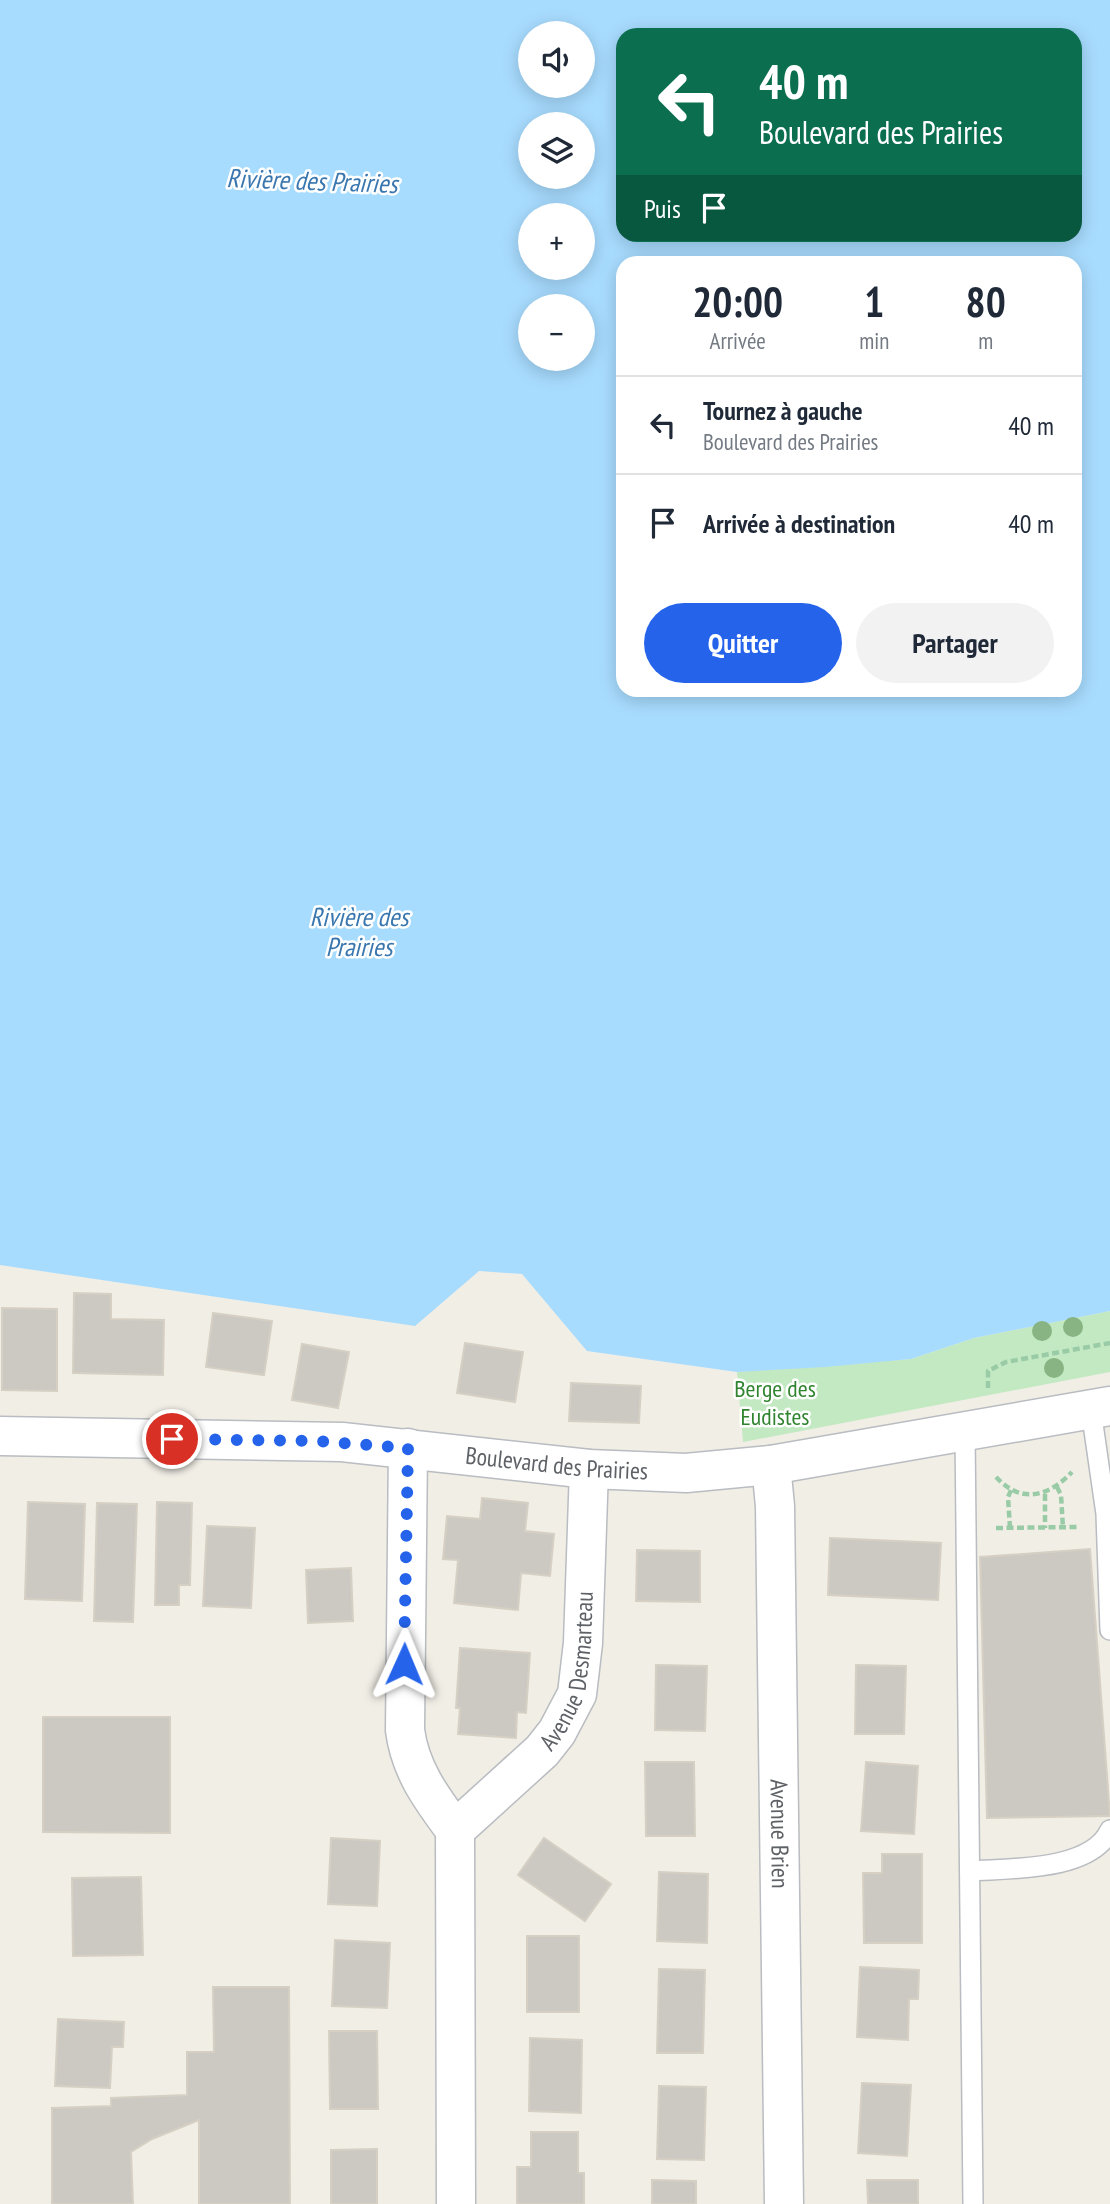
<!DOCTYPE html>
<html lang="fr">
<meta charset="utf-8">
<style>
:root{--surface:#fff;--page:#f2f2f3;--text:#1f2937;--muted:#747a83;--line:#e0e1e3;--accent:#2563eb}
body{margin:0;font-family:"PT Sans Narrow",sans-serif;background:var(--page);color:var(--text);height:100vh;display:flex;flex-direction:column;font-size:26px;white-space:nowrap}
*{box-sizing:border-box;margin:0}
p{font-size:23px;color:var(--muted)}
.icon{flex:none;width:38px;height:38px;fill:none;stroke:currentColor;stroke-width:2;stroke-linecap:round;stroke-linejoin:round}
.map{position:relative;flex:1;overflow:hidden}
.drawer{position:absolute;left:616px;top:256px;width:466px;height:441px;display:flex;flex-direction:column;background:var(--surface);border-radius:21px;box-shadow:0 4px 18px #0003}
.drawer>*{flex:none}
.hud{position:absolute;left:616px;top:28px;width:466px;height:214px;border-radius:21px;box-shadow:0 4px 18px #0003;background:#0b6e4f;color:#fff;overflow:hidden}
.buttons{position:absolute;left:518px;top:21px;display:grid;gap:14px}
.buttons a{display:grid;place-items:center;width:77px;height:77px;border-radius:50%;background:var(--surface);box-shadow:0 4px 18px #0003;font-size:35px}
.pin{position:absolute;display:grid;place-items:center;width:60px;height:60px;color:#fff;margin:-30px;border:4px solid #fff;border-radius:50%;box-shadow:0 2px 7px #0007}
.me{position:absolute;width:77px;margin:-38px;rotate:1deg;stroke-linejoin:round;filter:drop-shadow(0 0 5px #0008)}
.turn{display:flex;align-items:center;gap:24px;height:147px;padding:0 28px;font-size:32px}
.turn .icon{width:91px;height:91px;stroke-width:2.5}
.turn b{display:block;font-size:49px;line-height:60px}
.then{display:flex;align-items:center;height:66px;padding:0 28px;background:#0003;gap:14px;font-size:26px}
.eta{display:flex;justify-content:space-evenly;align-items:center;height:119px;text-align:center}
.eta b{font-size:42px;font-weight:800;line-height:49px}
.action{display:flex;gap:14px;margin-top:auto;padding:14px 28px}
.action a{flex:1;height:80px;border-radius:42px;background:var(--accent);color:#fff;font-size:28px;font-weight:800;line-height:80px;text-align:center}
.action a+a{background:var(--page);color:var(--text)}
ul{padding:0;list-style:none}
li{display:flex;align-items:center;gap:21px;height:98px;padding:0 28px;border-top:2px solid var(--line)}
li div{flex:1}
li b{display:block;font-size:26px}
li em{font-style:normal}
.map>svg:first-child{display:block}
.green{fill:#c3e9c2}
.water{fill:#a8dcff;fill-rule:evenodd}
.building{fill:#ccc9c3;stroke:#d6d0c4;stroke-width:2}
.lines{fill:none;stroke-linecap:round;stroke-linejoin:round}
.service-casing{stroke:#b9bcc0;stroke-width:22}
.minor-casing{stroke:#b9bcc0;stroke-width:41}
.tertiary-casing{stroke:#b9bcc0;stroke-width:41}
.path{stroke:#9acba7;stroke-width:4.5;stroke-dasharray:7 3.5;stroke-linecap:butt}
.service{stroke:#fff;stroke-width:19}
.minor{stroke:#fff;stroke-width:38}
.tertiary{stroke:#fff;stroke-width:38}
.tree{fill:#87b482}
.route{stroke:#2563eb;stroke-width:12;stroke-dasharray:0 21.6}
.labels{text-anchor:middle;stroke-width:5;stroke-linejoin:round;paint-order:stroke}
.park-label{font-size:24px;fill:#308430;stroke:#fff}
.street-label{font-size:24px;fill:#5e6267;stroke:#fff}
.water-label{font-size:26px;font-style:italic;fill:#3b77af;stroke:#fff}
</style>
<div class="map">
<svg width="1110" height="2204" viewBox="0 0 1110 2204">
<rect width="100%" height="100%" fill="#f1eee6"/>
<!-- green -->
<path class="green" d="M1110,1311V1372L743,1442L737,1372L911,1359L974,1338Z"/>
<!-- water -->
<path class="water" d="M0,0H1110V1311L974,1338L911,1359L825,1367L737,1372L587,1351L522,1274L479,1271L415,1326L0,1265ZM530,33H583V86H530ZM623,35H1074V234H623ZM530,124H583V177H530ZM530,215H583V268H530ZM623,262H1074V690H623ZM530,306H583V359H530Z"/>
<!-- building -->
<g class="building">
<path d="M74,1293L111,1294V1319L164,1320L163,1375L73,1373Z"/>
<path d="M2,1308L57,1309V1391L2,1390Z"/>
<path d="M213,1313L272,1321L264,1375L206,1367Z"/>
<path d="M465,1343L523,1352L515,1402L457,1393Z"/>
<path d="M302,1344L349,1352L338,1408L292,1400Z"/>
<path d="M571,1383L641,1386L639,1423L569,1421Z"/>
<path d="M482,1498L528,1503L525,1531L554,1534L550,1576L521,1573L518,1610L454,1603L458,1560L443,1559L447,1516L480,1519Z"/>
<path d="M28,1502L85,1504L82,1601L25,1599Z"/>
<path d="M157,1502L192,1503L190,1585H179V1605H155Z"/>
<path d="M97,1503L137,1504L133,1622L94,1621Z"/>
<path d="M207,1526L255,1528L251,1608L203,1606Z"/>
<path d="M830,1538L941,1543L938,1600L828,1595Z"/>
<path d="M1090,1549L1110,1816L987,1818L980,1557Z"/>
<path d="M637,1550L700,1551V1602L636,1601Z"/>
<path d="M351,1568L353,1621L308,1623L306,1570Z"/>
<path d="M460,1648L530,1653L526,1713L517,1712L516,1738L458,1734L460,1708H456Z"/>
<path d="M656,1665L707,1666L705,1731L655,1730Z"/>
<path d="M856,1665L906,1666L904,1734H855Z"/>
<path d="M43,1717H170V1833L43,1832Z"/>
<path d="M645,1762H694L695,1836H646Z"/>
<path d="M866,1762L918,1766L914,1834L861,1831Z"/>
<path d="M331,1838L380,1841L377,1906L328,1904Z"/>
<path d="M544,1838L611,1884L585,1921L518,1875Z"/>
<path d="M882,1854H922V1943H864L863,1873H882Z"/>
<path d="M659,1872L708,1874L707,1943L657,1941Z"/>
<path d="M141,1877L143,1955L73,1956L72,1878Z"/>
<rect x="527" y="1936" width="52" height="76"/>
<path d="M335,1940L390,1943L387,2008L332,2006Z"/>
<path d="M860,1967L919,1970L918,1999H909L908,2040L857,2037Z"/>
<path d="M659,1969L705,1970L703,2053H657Z"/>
<path d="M213,1987H289L290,2204H199V2120L152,2139L131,2152L133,2204H52V2108L111,2106V2098L187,2095V2052H214Z"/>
<path d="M58,2019L124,2022L123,2047H112L110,2088L55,2086Z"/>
<path d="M329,2031H377L378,2109H330Z"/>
<path d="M530,2038L582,2040L581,2113L529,2111Z"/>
<path d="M862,2083L911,2085L907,2156L858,2153Z"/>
<path d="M659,2086L706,2087L704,2160L657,2159Z"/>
<path d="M531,2132H578V2173H584V2204H517V2167H531Z"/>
<path d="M377,2149V2204H331V2150Z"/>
<path d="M652,2180L696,2181V2204H652Z"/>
<path d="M867,2180H918V2204H868Z"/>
</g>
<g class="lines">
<defs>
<g id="service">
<path d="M1091,1410L1106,1514L1110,1630"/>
<path d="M965,1432L973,2204"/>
<path d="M970,1871C1008,1868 1091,1872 1110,1830"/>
</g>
<g id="minor">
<path d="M408,1448L405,1730C410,1770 432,1799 455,1830L456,2204"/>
<path id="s1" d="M771,1465L775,1506L784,2204"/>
<path id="s2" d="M455,1830L542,1751L557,1732L577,1694L583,1643L589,1469"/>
</g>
<g id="tertiary">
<path id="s3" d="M0,1436L342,1442L589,1469L686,1473L771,1465L1110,1406"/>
</g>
</defs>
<!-- service casing -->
<use href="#service" class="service-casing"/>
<!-- minor casing -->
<use href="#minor" class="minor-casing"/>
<!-- tertiary casing -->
<use href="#tertiary" class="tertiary-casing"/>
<!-- path -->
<g class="path">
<path d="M988,1388V1371L1006,1362L1110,1343"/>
<path d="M996,1477C1022,1505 1049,1496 1072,1472"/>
<path d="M1057,1487L1061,1495L1063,1528"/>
<path d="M1045,1494V1528"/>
<path d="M996,1528L1078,1527"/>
<path d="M1010,1528L1008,1497L1012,1488"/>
</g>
<!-- service -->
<use href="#service" class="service"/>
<!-- minor -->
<use href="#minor" class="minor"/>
<!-- tertiary -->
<use href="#tertiary" class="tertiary"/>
</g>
<!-- trees -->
<g class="tree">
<circle cx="1073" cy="1327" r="10"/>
<circle cx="1042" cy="1331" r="10"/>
<circle cx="1054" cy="1368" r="10"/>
</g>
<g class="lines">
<!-- route -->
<path class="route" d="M172,1439L316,1441L408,1448L404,1664"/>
</g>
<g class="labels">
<!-- park labels -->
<g class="park-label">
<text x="775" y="1397">Berge des<tspan x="775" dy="28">Eudistes</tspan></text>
</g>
<!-- street labels -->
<g class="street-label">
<text dy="8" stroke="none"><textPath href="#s3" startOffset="558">Boulevard des Prairies</textPath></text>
<text dy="8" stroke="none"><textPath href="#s2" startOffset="205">Avenue Desmarteau</textPath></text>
<text dy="8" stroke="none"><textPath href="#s1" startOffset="369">Avenue Brien</textPath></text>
</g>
<!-- water labels -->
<g class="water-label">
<text transform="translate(312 181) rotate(2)" y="9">Rivière des Prairies</text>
<text x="359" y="926">Rivière des<tspan x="359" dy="30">Prairies</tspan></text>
</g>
</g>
</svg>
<div class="buttons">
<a><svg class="icon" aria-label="sound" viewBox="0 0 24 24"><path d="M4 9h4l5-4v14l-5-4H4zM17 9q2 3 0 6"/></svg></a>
<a><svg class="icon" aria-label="layers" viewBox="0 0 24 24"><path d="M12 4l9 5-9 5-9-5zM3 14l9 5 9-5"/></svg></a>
<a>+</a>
<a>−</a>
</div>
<div class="pin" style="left:172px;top:1439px;background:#d93025"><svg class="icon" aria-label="arrive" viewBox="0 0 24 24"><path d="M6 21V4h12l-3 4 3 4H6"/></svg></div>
<svg class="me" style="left:404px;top:1664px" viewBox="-20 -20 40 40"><path d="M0-17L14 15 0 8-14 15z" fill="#2563eb" stroke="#fff" stroke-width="4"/></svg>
<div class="hud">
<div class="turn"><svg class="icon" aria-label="left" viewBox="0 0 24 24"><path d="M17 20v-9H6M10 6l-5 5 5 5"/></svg><div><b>40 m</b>Boulevard des Prairies</div></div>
<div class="then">Puis<svg class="icon" aria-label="arrive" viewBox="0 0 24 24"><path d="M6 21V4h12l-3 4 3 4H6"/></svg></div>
</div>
<section class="drawer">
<div class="eta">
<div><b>20:00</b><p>Arrivée</p></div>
<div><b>1</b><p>min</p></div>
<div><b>80</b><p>m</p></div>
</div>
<ul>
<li><svg class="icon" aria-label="left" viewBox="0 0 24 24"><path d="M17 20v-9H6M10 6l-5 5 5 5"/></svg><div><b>Tournez à gauche</b><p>Boulevard des Prairies</p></div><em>40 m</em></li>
<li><svg class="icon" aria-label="arrive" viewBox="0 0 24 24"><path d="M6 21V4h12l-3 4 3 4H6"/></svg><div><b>Arrivée à destination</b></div><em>40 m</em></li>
</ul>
<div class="action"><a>Quitter</a><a>Partager</a></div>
</section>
</div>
